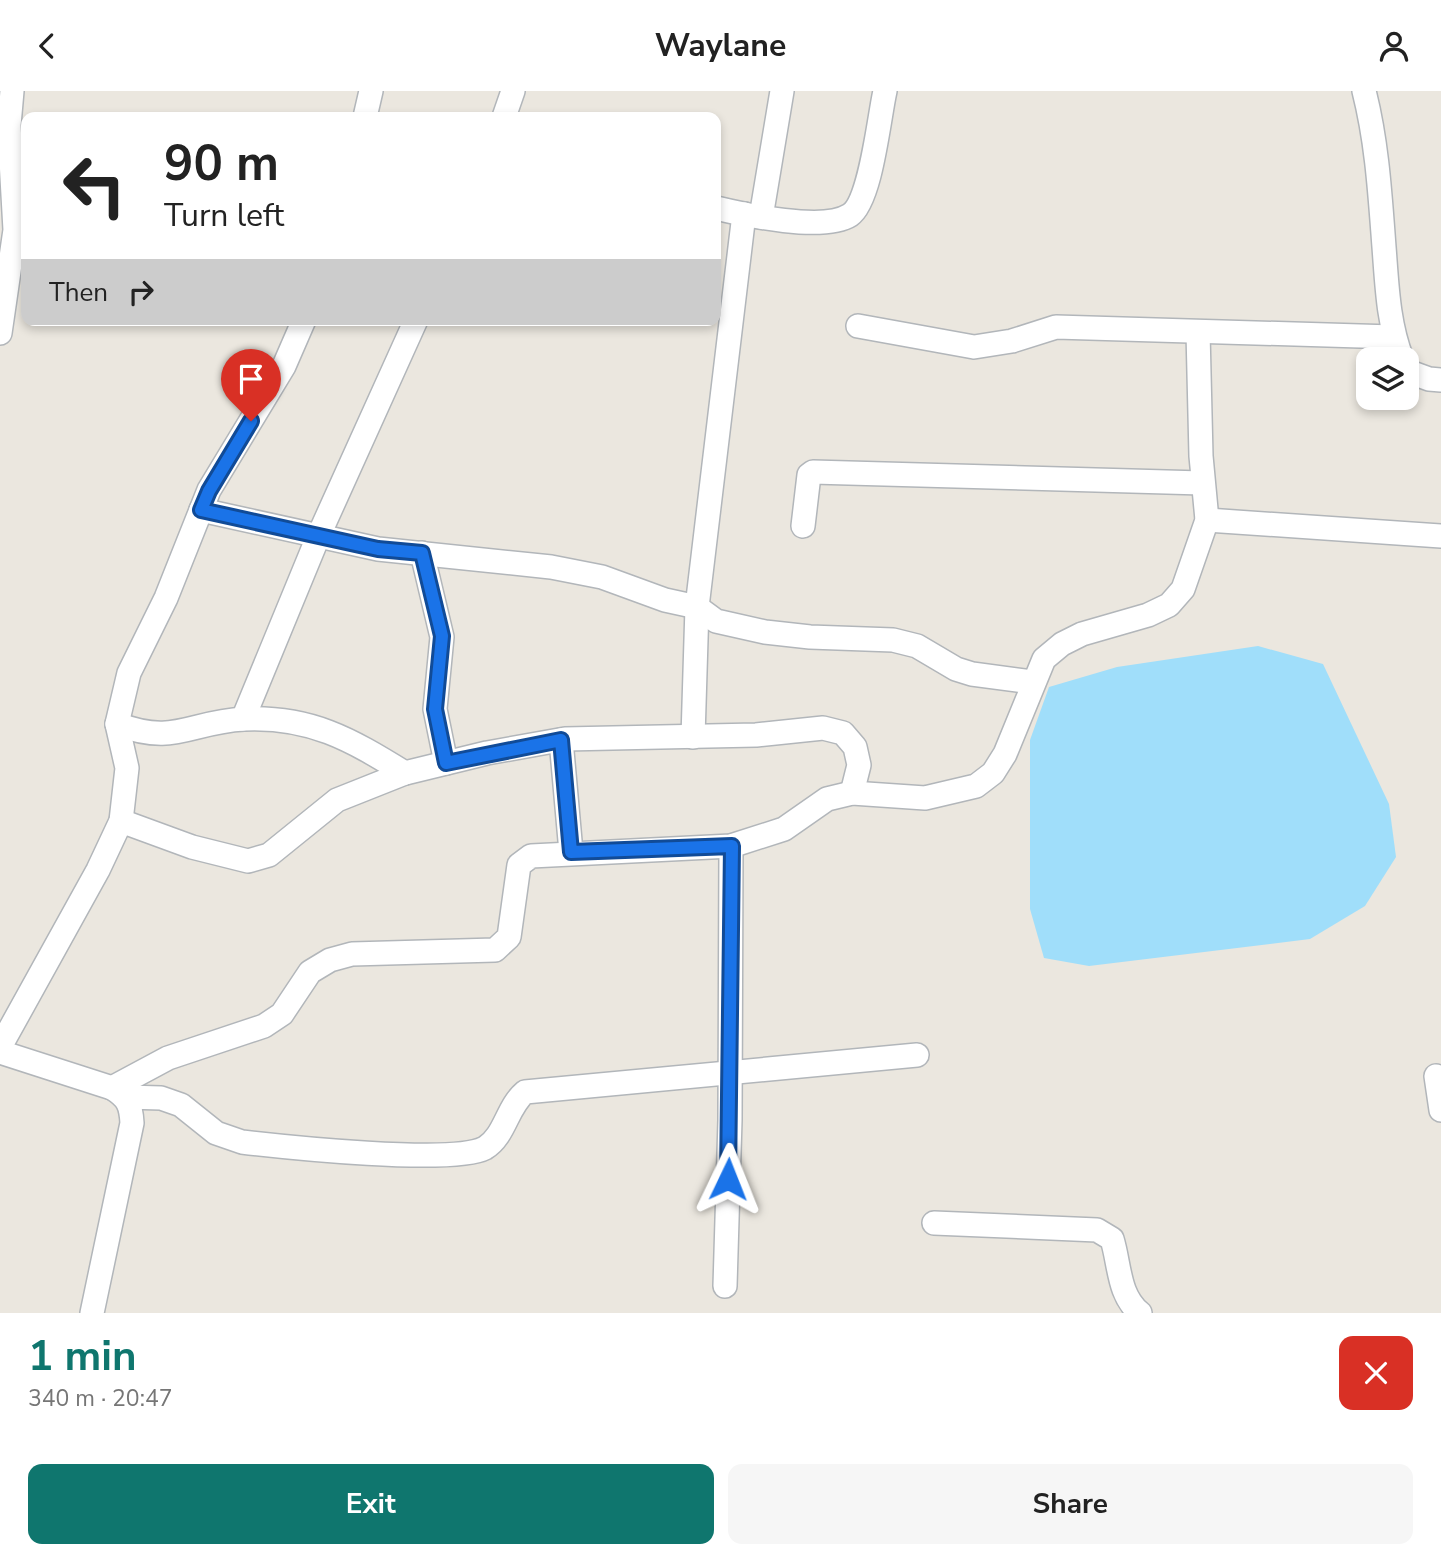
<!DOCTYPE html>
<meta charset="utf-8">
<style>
:root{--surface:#fff;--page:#f6f6f6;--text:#222;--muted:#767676;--accent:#0f766e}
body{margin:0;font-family:"Nunito Sans",sans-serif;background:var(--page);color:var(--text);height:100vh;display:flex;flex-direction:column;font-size:26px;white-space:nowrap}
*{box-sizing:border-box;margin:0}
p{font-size:23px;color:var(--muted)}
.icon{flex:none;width:38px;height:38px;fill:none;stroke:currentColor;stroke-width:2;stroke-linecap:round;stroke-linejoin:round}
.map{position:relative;height:1222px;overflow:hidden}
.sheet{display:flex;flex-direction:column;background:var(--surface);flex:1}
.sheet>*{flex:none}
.hud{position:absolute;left:21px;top:21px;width:700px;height:214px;border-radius:14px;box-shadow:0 4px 10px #0003;background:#fff;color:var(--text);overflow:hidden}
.fabs{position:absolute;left:1356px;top:256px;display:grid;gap:14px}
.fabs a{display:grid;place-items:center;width:63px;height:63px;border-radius:14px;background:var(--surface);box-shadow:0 4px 10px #0003;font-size:35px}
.pin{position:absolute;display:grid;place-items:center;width:60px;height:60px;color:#fff;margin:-72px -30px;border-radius:50% 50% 50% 0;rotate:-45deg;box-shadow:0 0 7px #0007}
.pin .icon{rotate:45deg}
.me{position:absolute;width:77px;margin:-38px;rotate:2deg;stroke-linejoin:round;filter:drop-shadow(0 0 5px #0008)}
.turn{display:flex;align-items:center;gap:24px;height:147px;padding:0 28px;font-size:32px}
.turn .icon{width:91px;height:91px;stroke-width:2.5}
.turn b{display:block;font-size:49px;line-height:60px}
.then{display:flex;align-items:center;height:66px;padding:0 28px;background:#0003;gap:14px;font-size:26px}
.round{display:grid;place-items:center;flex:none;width:74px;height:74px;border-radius:14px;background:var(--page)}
.summary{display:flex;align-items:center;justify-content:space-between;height:119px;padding:0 28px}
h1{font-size:42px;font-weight:700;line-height:52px;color:var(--accent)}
.action{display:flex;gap:14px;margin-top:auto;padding:14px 28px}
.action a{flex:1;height:80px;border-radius:14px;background:var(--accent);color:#fff;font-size:28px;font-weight:700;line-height:80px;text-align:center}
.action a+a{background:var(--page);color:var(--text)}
header{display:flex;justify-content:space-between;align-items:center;height:91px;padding:0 28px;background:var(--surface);font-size:32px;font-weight:700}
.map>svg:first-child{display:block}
.water{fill:#a0defa}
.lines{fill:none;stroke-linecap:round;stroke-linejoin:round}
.street-casing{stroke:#b2b6ba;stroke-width:26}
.street{stroke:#fff;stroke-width:23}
.route-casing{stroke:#114b97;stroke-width:18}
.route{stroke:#1a73e8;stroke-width:12}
</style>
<header><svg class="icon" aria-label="back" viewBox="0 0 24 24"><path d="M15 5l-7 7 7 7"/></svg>Waylane<svg class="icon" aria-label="person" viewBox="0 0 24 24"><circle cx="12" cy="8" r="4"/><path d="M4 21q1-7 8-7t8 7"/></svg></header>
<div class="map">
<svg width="1441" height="1222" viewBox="0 0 1441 1222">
<rect width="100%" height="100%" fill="#ebe7df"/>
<!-- water -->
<path class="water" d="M1258,555L1323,573L1389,713L1396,766L1365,815L1310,848L1089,875L1044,867L1030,818V649L1049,596L1117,576Z"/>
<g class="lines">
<defs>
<g id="street">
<path d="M1364,0C1377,51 1380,103 1384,156C1387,194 1388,232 1402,268"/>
<path d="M365,26L371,0"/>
<path d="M504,26L513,0"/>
<path d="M716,117C745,124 824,141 850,124C871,110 879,26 885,0"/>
<path d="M761,126L782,0"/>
<path d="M858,235L974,256L1012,250L1056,236L1393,246"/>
<path d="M0,242L15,139L9,34L12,0"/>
<path d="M1407,280L1429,288L1441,289"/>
<path d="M201,419L378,458L551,476L602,486L665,509L697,516L716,530L765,541L810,546L893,549L917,555L956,578L972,583L1032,591"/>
<path d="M1207,429L1441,445"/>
<path d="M803,435L809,384L813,381L1202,392"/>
<path d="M422,462L442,546L435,618L446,672"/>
<path d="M243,628L318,446L416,229"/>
<path d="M117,633C175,655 189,631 244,628C310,625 350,648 405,682"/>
<path d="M693,646L697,516L744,123"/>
<path d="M561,649L571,761"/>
<path d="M121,730L192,756L248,770L269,764L337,709L405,682L487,662L565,648L756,644L823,637L843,642L855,656L859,674L852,702"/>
<path d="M0,956L98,779L121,730L127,677L117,633L129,582L166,507L209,399L284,275L304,229"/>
<path d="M0,961L112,997C128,1007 131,1014 132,1032L92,1222"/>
<path d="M1436,985L1441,1019"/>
<path d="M112,997L168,967L264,935L282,923L310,881L330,869L352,863L495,859L509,846L519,774L531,765L731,755L784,738L827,708L852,702L925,707L976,695L993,682L1005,663L1044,568L1062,553L1082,543L1148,524L1169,514L1183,498L1207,429L1201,365L1198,241"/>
<path d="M126,1006L161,1007L181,1014L216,1042L242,1051C285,1056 453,1074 485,1057C505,1045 507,1016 525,1001L917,964"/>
<path d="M934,1132L1097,1139L1112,1148C1120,1174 1118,1204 1140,1222"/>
<path d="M725,1195L730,1029L731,755"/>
</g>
</defs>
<!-- street casing -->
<use href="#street" class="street-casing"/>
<!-- street -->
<use href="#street" class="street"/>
</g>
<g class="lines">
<defs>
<path id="route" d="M251,330L209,400L201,419L378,458L422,462L442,545L435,618L446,672L561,649L571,761L732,755L728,1088"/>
</defs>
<!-- route casing -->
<use href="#route" class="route-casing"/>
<!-- route -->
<use href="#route" class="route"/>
</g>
</svg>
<div class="fabs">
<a><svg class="icon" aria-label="layers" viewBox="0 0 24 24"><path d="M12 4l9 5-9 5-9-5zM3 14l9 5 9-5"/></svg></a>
</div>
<div class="pin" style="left:251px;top:330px;background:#d93025"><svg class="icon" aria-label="arrive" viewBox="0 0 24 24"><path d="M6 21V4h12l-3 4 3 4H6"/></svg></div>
<svg class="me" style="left:728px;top:1088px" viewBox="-20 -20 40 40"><path d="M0-17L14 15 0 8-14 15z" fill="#1a73e8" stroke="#fff" stroke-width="4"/></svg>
<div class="hud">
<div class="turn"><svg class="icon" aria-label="left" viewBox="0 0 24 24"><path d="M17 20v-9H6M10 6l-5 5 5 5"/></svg><div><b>90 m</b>Turn left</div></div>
<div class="then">Then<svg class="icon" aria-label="right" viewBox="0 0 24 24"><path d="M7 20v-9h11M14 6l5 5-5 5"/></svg></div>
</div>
</div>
<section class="sheet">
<div class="summary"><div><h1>1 min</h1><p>340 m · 20:47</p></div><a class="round" style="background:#d93025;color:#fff"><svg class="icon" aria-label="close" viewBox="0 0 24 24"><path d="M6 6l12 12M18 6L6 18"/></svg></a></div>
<div class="action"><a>Exit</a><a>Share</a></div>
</section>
